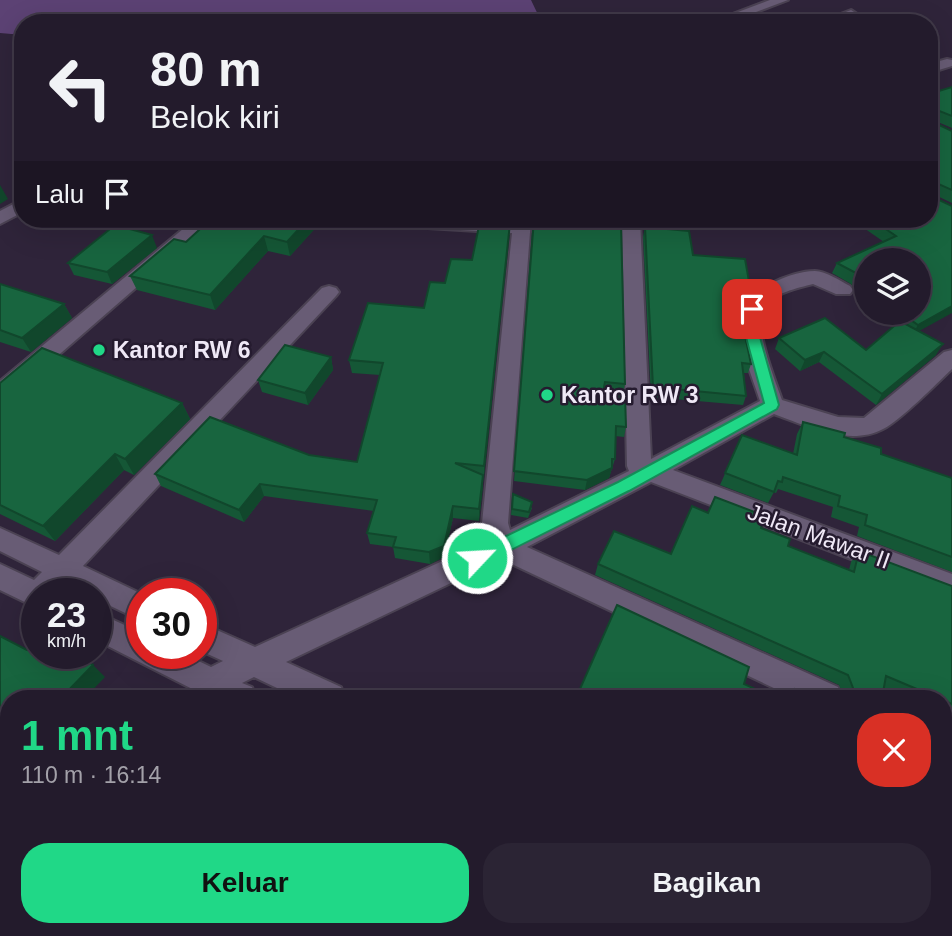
<!DOCTYPE html>
<html lang="id">
<meta charset="utf-8">
<style>
:root{--surface:#231b2c;--page:#2b2434;--text:#f1f3f6;--muted:#a3a1a9;--line:#403948;--accent:#20d887}
body{margin:0;font-family:Arial,sans-serif;background:var(--page);color:var(--text);height:100vh;display:flex;flex-direction:column;font-size:26px;white-space:nowrap}
*{box-sizing:border-box;margin:0}
p{font-size:23px;color:var(--muted)}
.icon{flex:none;width:38px;height:38px;fill:none;stroke:currentColor;stroke-width:2;stroke-linecap:round;stroke-linejoin:round}
.map{position:relative;flex:1;overflow:hidden}
.sheet{position:absolute;left:0px;top:690px;width:952px;height:247px;display:flex;flex-direction:column;background:var(--surface);border-radius:28px 28px 0 0;box-shadow:0 7px 28px #0002,0 0 0 2px var(--line)}
.sheet>*{flex:none}
.guide{position:absolute;left:14px;top:14px;width:924px;height:214px;border-radius:28px;box-shadow:0 7px 28px #0002,0 0 0 2px var(--line);background:#231b2c;color:var(--text);overflow:hidden}
.fabs{position:absolute;left:854px;top:248px;display:grid;gap:14px}
.fabs a{display:grid;place-items:center;width:77px;height:77px;border-radius:50%;background:var(--surface);box-shadow:0 7px 28px #0002,0 0 0 2px var(--line);font-size:35px}
.speed{position:absolute;left:21px;top:578px;display:flex;gap:14px;font-size:35px;font-weight:700;text-align:center}
.speed>*{display:grid;place-content:center;width:91px;height:91px;border-radius:50%;background:var(--surface);box-shadow:0 7px 28px #0002,0 0 0 2px var(--line);line-height:1}
.speed small{font-size:18px;font-weight:400}
.speed .limit{border:10px solid #d22;background:#fff;color:#111}
.pin{position:absolute;display:grid;place-items:center;width:60px;height:60px;color:#fff;margin:-30px;border-radius:14px;box-shadow:0 4px 10px #0006}
.me{position:absolute;width:77px;margin:-38px;rotate:65deg;stroke-linejoin:round;filter:drop-shadow(0 0 5px #0008)}
.turn{display:flex;align-items:center;gap:24px;height:147px;padding:0 21px;font-size:32px}
.turn .icon{width:91px;height:91px;stroke-width:2.5}
.turn b{display:block;font-size:49px;line-height:60px}
.then{display:flex;align-items:center;height:66px;padding:0 21px;background:#0003;gap:14px;font-size:26px}
.round{display:grid;place-items:center;flex:none;width:74px;height:74px;border-radius:28px;background:var(--page)}
.headline{display:flex;align-items:center;justify-content:space-between;height:119px;padding:0 21px}
h1{font-size:42px;font-weight:700;line-height:52px;color:var(--accent)}
.button{display:flex;gap:14px;margin-top:auto;padding:14px 21px}
.button a{flex:1;height:80px;border-radius:28px;background:var(--accent);color:#111;font-size:28px;font-weight:700;line-height:80px;text-align:center}
.button a+a{background:var(--page);color:var(--text)}
.map>svg:first-child{display:block}
.green{fill:#5c4274}
.lines{fill:none;stroke-linecap:round;stroke-linejoin:round}
.street-casing{stroke:#4b4253;stroke-width:4}
.street{fill:#685c75;fill-rule:evenodd}
.wall{fill:#155736}
.shaded-wall{fill:#11472c}
.building{fill:#18653f;stroke:#11472c;stroke-width:2}
.route{fill:#20d887;stroke:#158c58;stroke-width:2}
.poi-dot{fill:#20d887;stroke:#251b2f;stroke-width:2.5}
.labels{text-anchor:middle;stroke-width:5;stroke-linejoin:round;paint-order:stroke}
.poi-label{font-size:23px;font-weight:bold;fill:#efe8f6;stroke:#251b2f;text-anchor:start}
.street-label{font-size:23px;fill:#efe8f6;stroke:#251b2f}
</style>
<div class="map">
<svg width="952" height="936" viewBox="0 0 952 936">
<rect width="100%" height="100%" fill="#2f243a"/>
<!-- green -->
<path class="green" d="M0,0H531L542,23H23V35L0,33Z"/>
<g class="lines">
<defs>
<g id="street">
<path d="M770,0H788L727,23L714,21Z"/>
<path d="M851,10L857,14L855,17L837,23H817Z"/>
<path d="M947,59L952,60V66L929,73V64Z"/>
<path d="M23,199V212L0,224V211Z"/>
<path d="M195,219H215L8,399L0,401V381Z"/>
<path d="M370,219H447L513,223V219H531L508,523L510,530L629,471L627,466L622,219H640L651,459L760,401C752,375 737,344 741,317C745,290 791,271 815,271C826,271 840,281 850,286L853,290L850,294H836L813,284C798,288 772,293 764,308C753,328 775,379 782,400L838,417L864,418L944,352L952,350V369C936,384 900,421 883,429C849,447 807,426 774,414L673,470L952,574V598L651,482L527,547L838,687L842,698H795L501,559L286,662L341,687L345,698H298L254,677L242,683L252,687L256,698H210L96,640V612L142,633V653H182L211,667L223,661L201,651V623L255,647L486,541L482,523L512,233L378,225L372,224Z"/>
<path d="M329,286L336,288L339,292L336,296L83,566L142,594V621L96,599V593H84L66,584L58,593H37V608L0,590V564L34,580L42,572L0,551V528L59,555L322,288Z"/>
<path d="M943,734L952,738V770L943,766Z"/>
<path d="M151,928H189L186,936H148Z"/>
<path d="M566,928H602L599,936H563Z"/>
<path d="M726,928H775L778,936H729Z"/>
</g>
</defs>
<!-- street casing -->
<use href="#street" class="street-casing"/>
<!-- street -->
<use href="#street" class="street"/>
</g>
<!-- wall -->
<g class="wall">
<path d="M952,87V128L933,120V122L952,131V203L933,194L919,331L936,355L876,405L819,362L800,371L775,349L779,338L866,350L896,325L879,313H919L866,261V298L855,291L851,284L832,273L837,263L884,242L851,219H929V94Z"/>
<path d="M211,219H318L319,224L290,256L268,251L215,310L137,290L130,276L186,242Z"/>
<path d="M533,219H581L575,221L625,384L623,394L626,427L624,437L615,436V459L609,478L585,490L514,481Z"/>
<path d="M510,223L479,521L453,518L444,557L430,564L395,558L393,547L370,544L367,533L374,511L264,496L244,522L161,486L155,474L309,455L357,462L380,375L352,373L349,360L424,308L445,283L472,260Z"/>
<path d="M645,227L750,287L747,297L744,296V299L741,312L751,364L748,373H744L746,396L743,405L651,397L643,237Z"/>
<path d="M157,248L112,284L74,275L68,263Z"/>
<path d="M0,284L64,304L72,318L31,352L0,342Z"/>
<path d="M331,357L333,370L308,405L262,392L258,380Z"/>
<path d="M0,383L182,403L190,419L134,475L124,470L55,541L0,514Z"/>
<path d="M803,422L844,437L881,454L952,478V572L857,536L859,527L831,517L833,507L778,489L776,493L774,492L768,503L720,485L742,435L793,454L797,434Z"/>
<path d="M513,494L532,508L528,518L511,515Z"/>
<path d="M708,513L761,528L788,546L849,570L851,562L859,551L952,586V736L947,733L949,716L943,714V698H907L884,688L882,698H788L795,689L803,692H842L839,685L595,575L598,564L671,554Z"/>
<path d="M952,763V936H877L861,928H943V769Z"/>
</g>
<!-- shaded-wall -->
<g class="shaded-wall">
<path d="M0,185L8,199L0,204Z"/>
<path d="M308,219H318L319,224L290,256L287,242Z"/>
<path d="M556,219H581L553,230Z"/>
<path d="M510,223L509,235L484,478V466Z"/>
<path d="M152,235L157,248L112,284L107,272Z"/>
<path d="M264,236L268,251L215,310L210,295Z"/>
<path d="M64,304L72,318L31,352L22,338Z"/>
<path d="M952,306V313L912,335L918,325Z"/>
<path d="M943,344L936,355L876,405L882,394Z"/>
<path d="M824,352L819,362L800,371L805,360Z"/>
<path d="M331,357L333,370L308,405L305,393Z"/>
<path d="M182,403L190,419L134,475L125,459Z"/>
<path d="M115,454L124,470L55,541L43,526Z"/>
<path d="M612,468L609,478L585,490L587,480Z"/>
<path d="M483,475V487L479,521V509Z"/>
<path d="M260,484L264,496L244,522L239,510Z"/>
<path d="M453,506V518L444,557L430,564L429,552Z"/>
<path d="M93,665L105,677L85,698H61Z"/>
<path d="M9,754V782L1,790L5,792L0,799V764Z"/>
</g>
<!-- building -->
<g class="building">
<path d="M952,87V116L932,108L933,122L952,131V190L932,181L933,197L952,206V306L918,325L901,313H919V261H866V284L860,280L856,273L837,263L896,236L871,219H929V94Z"/>
<path d="M211,219H308L287,242L264,236L210,295L130,276L174,239L186,242Z"/>
<path d="M534,219H556H554L621,225L625,384L605,382L604,387L625,394L626,427L616,426L615,459H612V468L587,480L514,471Z"/>
<path d="M480,221L510,223L484,466L455,463L483,475L479,509L453,506L444,546L429,552L393,547L396,537L367,533L377,500L260,484L239,510L155,474L210,417L309,455L357,462L383,363L349,360L368,303L424,308L430,282L445,283L451,259L472,260Z"/>
<path d="M115,225L152,235L107,272L68,263Z"/>
<path d="M645,227L689,231L693,255L745,259L750,287L742,286L744,299L742,308L739,306L751,364L742,363L746,396L653,387Z"/>
<path d="M0,284L64,304L22,338L0,330Z"/>
<path d="M825,318L866,350L900,321L943,344L882,394L824,352L805,360L779,338Z"/>
<path d="M285,345L331,357L305,393L258,380Z"/>
<path d="M42,348L182,403L125,459L115,454L43,526L0,505V383Z"/>
<path d="M803,422L845,433L844,437L881,448V454L952,478V557L865,525L867,515L838,506L840,496L783,477L782,482L778,481L774,492L725,473L742,435L797,455Z"/>
<path d="M513,494L532,502L529,512L512,509Z"/>
<path d="M715,497L765,516L761,528L790,539L788,546L854,572L859,551L952,586V704L943,700V698H938L886,676L882,698H793L795,689L803,692H851L853,688L848,675L598,564L614,531L671,554L692,506L708,513Z"/>
<path d="M617,605L749,667L744,684L775,698H576Z"/>
<path d="M0,636L27,650L37,641V653H75L93,665L61,698H9V754L0,764Z"/>
<path d="M943,771L952,775V936H896L880,928H943Z"/>
<path d="M283,928H425V936H282Z"/>
</g>
<!-- route -->
<path class="route" d="M752,304L759,309L758,330L779,405L777,409L629,491L483,564L477,566L471,564L468,558L471,553L618,482L764,403L744,330L746,309Z"/>
<!-- markers -->
<g class="poi-dot">
<circle cx="99" cy="350" r="7"/>
<circle cx="547" cy="395" r="7"/>
</g>
<g class="labels">
<!-- poi labels -->
<g class="poi-label">
<text x="113" y="358">Kantor RW 6</text>
<text x="561" y="403">Kantor RW 3</text>
</g>
<!-- street labels -->
<g class="street-label">
<text transform="translate(819 536) rotate(20)" y="8">Jalan Mawar II</text>
</g>
</g>
</svg>
<div class="fabs">
<a><svg class="icon" aria-label="layers" viewBox="0 0 24 24"><path d="M12 4l9 5-9 5-9-5zM3 14l9 5 9-5"/></svg></a>
</div>
<div class="speed"><div>23<small>km/h</small></div><div class="limit">30</div></div>
<div class="pin" style="left:752px;top:309px;background:#d93025"><svg class="icon" aria-label="arrive" viewBox="0 0 24 24"><path d="M6 21V4h12l-3 4 3 4H6"/></svg></div>
<svg class="me" style="left:477px;top:558px" viewBox="-20 -20 40 40"><circle r="17" fill="#20d887" stroke="#fff" stroke-width="3"/><path d="M0-11L8 9 0 5-8 9z" fill="#fff"/></svg>
<div class="guide">
<div class="turn"><svg class="icon" aria-label="left" viewBox="0 0 24 24"><path d="M17 20v-9H6M10 6l-5 5 5 5"/></svg><div><b>80 m</b>Belok kiri</div></div>
<div class="then">Lalu<svg class="icon" aria-label="arrive" viewBox="0 0 24 24"><path d="M6 21V4h12l-3 4 3 4H6"/></svg></div>
</div>
<section class="sheet">
<div class="headline"><div><h1>1 mnt</h1><p>110 m · 16:14</p></div><a class="round" style="background:#d93025;color:#fff"><svg class="icon" aria-label="close" viewBox="0 0 24 24"><path d="M6 6l12 12M18 6L6 18"/></svg></a></div>
<div class="button"><a>Keluar</a><a>Bagikan</a></div>
</section>
</div>
